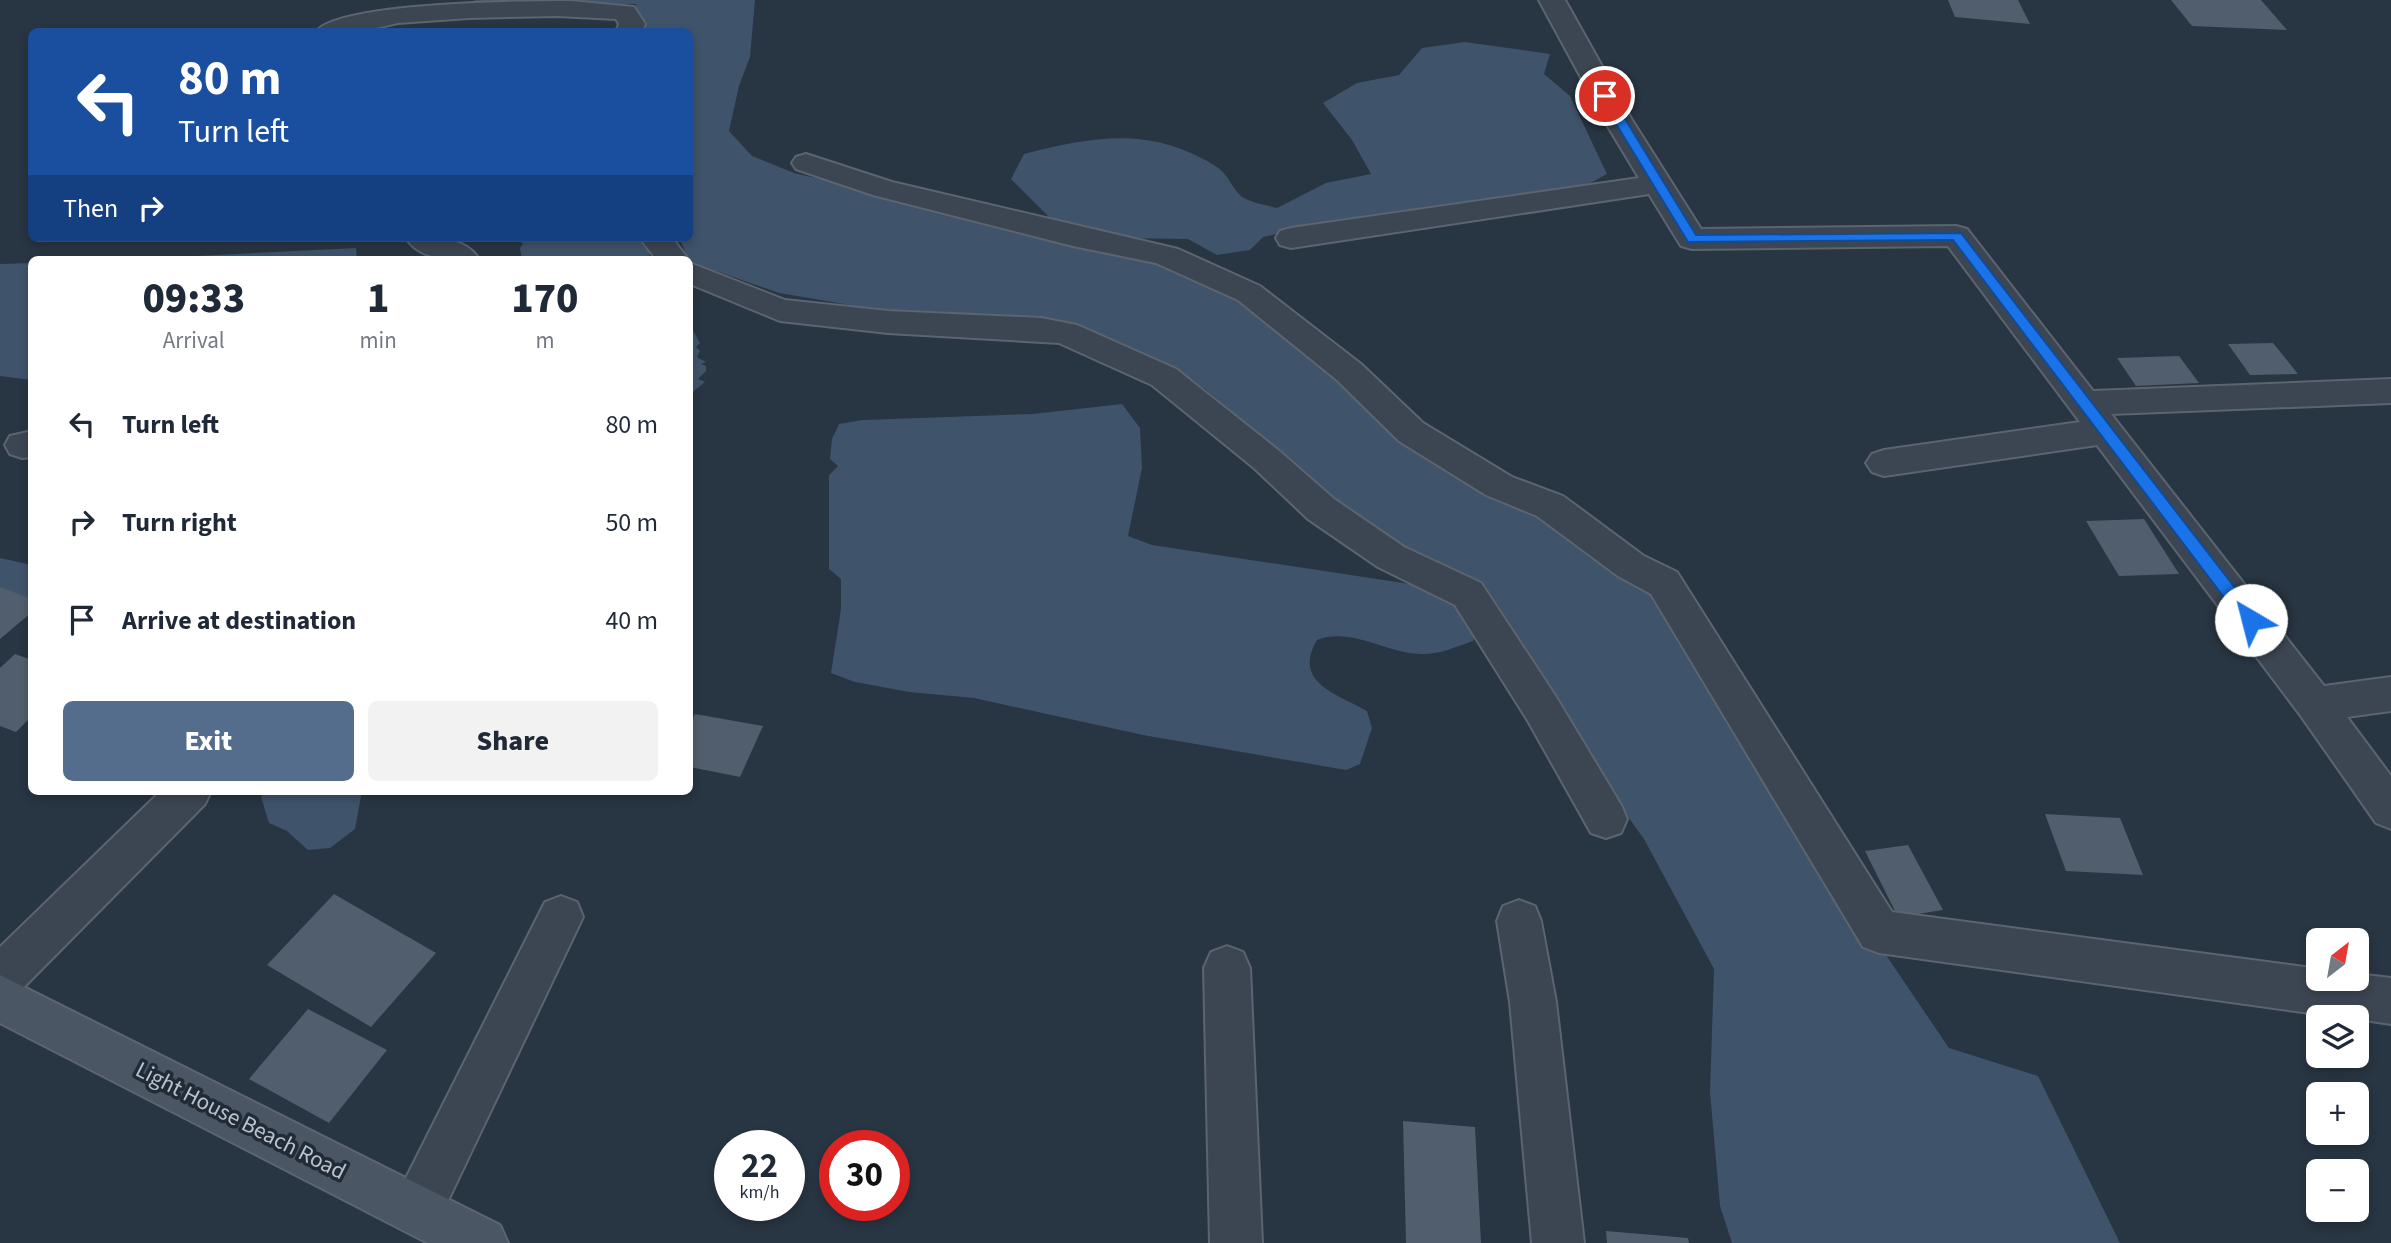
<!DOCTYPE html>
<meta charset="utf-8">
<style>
:root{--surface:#fff;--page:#f2f2f3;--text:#1f2937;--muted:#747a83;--accent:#556d8c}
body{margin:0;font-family:"Source Sans 3",sans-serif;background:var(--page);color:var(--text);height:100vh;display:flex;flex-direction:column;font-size:26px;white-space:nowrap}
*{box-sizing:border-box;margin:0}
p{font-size:23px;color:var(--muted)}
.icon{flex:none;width:38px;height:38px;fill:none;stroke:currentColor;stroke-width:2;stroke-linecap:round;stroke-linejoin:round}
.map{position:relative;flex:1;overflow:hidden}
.details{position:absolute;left:28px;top:256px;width:665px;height:539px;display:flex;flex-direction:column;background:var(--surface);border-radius:10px;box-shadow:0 4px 10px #0003}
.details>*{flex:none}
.top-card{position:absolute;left:28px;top:28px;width:665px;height:214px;border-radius:10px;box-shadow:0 4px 10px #0003;background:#1a4fa0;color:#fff;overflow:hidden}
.needle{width:46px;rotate:31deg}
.fabs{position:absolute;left:2306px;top:928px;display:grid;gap:14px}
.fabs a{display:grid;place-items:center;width:63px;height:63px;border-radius:10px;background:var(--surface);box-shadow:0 4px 10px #0003;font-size:35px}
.speed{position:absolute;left:714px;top:1130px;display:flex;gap:14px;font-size:35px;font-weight:700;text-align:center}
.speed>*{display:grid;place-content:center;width:91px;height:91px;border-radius:50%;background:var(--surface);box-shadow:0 4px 10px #0003;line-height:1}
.speed small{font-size:18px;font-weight:400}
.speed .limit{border:10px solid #d22;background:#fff;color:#111}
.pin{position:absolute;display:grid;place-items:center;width:60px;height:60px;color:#fff;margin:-30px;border:4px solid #fff;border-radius:50%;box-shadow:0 2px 7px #0007}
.me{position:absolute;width:77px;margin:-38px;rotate:323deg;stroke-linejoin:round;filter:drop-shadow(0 0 5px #0008)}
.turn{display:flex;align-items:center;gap:24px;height:147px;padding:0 35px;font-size:32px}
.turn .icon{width:91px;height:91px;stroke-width:2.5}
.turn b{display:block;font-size:49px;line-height:60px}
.then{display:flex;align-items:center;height:66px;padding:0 35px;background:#0003;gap:14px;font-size:26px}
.eta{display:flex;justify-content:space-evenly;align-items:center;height:119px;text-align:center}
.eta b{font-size:42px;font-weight:800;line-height:49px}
.button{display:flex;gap:14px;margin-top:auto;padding:14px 35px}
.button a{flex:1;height:80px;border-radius:10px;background:var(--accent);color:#fff;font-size:28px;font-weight:800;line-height:80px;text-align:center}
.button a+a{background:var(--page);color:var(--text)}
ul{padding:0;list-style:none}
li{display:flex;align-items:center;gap:21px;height:98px;padding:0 35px}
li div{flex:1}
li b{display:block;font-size:26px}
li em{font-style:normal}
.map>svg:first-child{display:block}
.water{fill:#3f536a}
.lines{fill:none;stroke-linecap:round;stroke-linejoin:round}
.canal{fill:#3f536a;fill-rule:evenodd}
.building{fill:#515e6d}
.street-casing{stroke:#5b646f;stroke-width:4}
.secondary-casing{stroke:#5b646f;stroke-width:4}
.street{fill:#3c4652;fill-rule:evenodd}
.secondary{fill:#4b5665;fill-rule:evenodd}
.route{fill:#1a73e8;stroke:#114b97;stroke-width:2}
.labels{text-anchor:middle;stroke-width:7;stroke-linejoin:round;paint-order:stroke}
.near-street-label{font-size:23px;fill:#bac2cc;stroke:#212b37}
</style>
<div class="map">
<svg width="2391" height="1243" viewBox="0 0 2391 1243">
<rect width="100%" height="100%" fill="#283542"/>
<!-- water -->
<g class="water">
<path d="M474,0H755L750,57L739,86L729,131L752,156L794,173L1118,248L1192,272L1258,306L1534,505L1660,602L1800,828L1949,1048L2038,1076L2120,1243H1732L1720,1206L1710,1092L1714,969L1644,839L1580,750L1481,595L1380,535L1205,389L1124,346L1039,322L868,308L779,293L690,262L679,238H690V32L633,31L636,4L475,3Z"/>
<path d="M1465,42L1550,54L1544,74L1570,96L1607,174L1585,186L1356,222L1335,221L1263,237L1250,250L1217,255L1188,239L1108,238L1051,219L1011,179L1024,154C1095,136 1151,126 1217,167C1228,174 1232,188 1241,196C1250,203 1267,205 1277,208L1326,183L1371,174L1352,140L1323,103L1357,83L1399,75L1422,48Z"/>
<path d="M516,238H646L651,250L649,255L653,259H522L520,248L523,244Z"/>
<path d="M356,248L357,259H136Z"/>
<path d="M31,263V380L0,376V264Z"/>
<path d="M690,325L700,343L696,347L700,351L697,357L706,362L701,364L706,366V371L698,379L705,382L690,394Z"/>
<path d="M1122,404L1140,428L1142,468L1128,536L1152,545L1410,584L1429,583L1459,604L1477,629L1473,641C1455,647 1439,655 1420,654C1385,653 1352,627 1317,640C1292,683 1337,694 1367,711L1372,728L1360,764L1346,770L1143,735L974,698L909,692L855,682L831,673L841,609V579L829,569V475L838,466L830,459L832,439L839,424L863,420L1033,414Z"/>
<path d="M265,791H362L355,829L330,848L308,850L287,831L269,823L261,797Z"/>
</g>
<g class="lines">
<!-- canal -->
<path class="canal" d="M0,558L32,565V606L0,598Z"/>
</g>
<!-- building -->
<g class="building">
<path d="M1948,0H2018L2030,24L1955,17Z"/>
<path d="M2171,0H2261L2287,30L2192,26Z"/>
<path d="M2273,343L2298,374L2250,375L2228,344Z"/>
<path d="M2179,356L2199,383L2136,386L2117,358Z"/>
<path d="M2144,519L2179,574L2119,576L2086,521Z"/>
<path d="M0,587L32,599V612L0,639Z"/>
<path d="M15,654L32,660V716L16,732L0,726V668Z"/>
<path d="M695,714L763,726L740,777L690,767V724Z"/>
<path d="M2045,814L2120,818L2143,875L2066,871Z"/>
<path d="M1908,845L1943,910L1898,917L1865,851Z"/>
<path d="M334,894L436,953L371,1027L267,965Z"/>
<path d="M308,1009L387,1050L329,1123L249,1079Z"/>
<path d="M1403,1121L1475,1127L1481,1243H1406Z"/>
<path d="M1606,1231L1688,1238L1689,1243H1607Z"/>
</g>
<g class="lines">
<defs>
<g id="street">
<path d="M1539,0H1565L1632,120L1701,229L1956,226L1967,229L2093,391L2391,379V403L2111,414L2324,686L2391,677V711L2347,717L2391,776V829L2376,823L2301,716L2097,445L1884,476L1872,472L1866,463L1872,454L1884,450L2080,422L1948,246L1692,249L1681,246L1649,194L1291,248L1280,245L1276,238L1280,231L1291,228L1639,178L1604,120Z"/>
<path d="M571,1L634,7L645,24L642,32H616L619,24L616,19L557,16L469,18L398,23L358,32H316C337,2 530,1 571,1Z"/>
<path d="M806,154L892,182L1178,249L1260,286L1361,364L1423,423L1512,477L1563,496L1644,556L1677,572L1892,912L2319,969V978H2357V974L2391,978V1024L2357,1019V1017H2339L1879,953L1863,947L1651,594L1618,576L1537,516L1486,495L1399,441L1337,380L1238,300L1156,263L1073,246L873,195L796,169L792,163L796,157Z"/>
<path d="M406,238C431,238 464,235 479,259C454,259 421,262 406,238Z"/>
<path d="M640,238H672L688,259H656Z"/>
<path d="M690,263L785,300L888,311L1041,318L1077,325L1176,369L1278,450L1334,499L1404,547L1481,583L1556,697L1621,805L1627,819L1621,833L1606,838L1591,833L1528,721L1455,605L1378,567L1308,519L1254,468L1152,385L1059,343L888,333L780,321L690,284Z"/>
<path d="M32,431V457L22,458L10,454L5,445L10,436Z"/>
<path d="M161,791H211L205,804L16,995L0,1001V947Z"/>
<path d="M561,896L577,902L583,917L435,1228L417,1236L399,1228L391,1210L399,1192L545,902Z"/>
<path d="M1519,900L1535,906L1541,921L1556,1002L1584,1243H1532L1510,1002L1497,921L1503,906Z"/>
<path d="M1227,946L1243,952L1250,968L1262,1243H1210L1204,968L1211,952Z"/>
</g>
<path id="secondary" d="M0,975L500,1225L508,1243H428L0,1023Z"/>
</defs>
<!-- street casing -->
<use href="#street" class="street-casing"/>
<!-- secondary casing -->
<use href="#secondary" class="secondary-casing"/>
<!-- street -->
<use href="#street" class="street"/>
<!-- secondary -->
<use href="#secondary" class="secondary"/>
</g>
<!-- route -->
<path class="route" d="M1601,93L1611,96L1696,235L1961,233L2256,615L2259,620L2256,625H2245L1953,240L1688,242L1599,96Z"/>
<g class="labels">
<!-- near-street labels -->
<g class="near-street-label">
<text transform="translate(241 1120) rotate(27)" y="8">Light House Beach Road</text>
</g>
</g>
</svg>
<div class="fabs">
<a><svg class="needle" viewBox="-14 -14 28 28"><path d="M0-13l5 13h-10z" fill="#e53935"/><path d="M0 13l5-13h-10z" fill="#747a83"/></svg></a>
<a><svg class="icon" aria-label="layers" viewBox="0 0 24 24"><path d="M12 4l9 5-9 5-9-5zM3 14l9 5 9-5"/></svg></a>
<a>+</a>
<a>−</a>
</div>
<div class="speed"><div>22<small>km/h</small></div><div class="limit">30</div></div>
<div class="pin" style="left:1605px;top:96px;background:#d93025"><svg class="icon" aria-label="arrive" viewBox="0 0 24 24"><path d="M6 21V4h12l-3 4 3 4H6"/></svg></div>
<svg class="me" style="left:2251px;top:620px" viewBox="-20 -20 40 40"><circle r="19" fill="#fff"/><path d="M0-13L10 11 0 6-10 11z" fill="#1a73e8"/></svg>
<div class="top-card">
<div class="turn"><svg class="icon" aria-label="left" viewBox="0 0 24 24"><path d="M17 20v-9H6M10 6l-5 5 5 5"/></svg><div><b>80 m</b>Turn left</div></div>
<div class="then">Then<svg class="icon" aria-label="right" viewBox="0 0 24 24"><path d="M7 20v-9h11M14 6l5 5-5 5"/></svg></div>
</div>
<section class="details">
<div class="eta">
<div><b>09:33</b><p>Arrival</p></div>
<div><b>1</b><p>min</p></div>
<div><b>170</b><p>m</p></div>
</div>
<ul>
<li><svg class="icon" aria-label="left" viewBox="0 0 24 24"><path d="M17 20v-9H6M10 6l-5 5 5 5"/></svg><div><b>Turn left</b></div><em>80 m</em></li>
<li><svg class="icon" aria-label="right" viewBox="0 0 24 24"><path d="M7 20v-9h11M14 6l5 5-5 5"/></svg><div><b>Turn right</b></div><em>50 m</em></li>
<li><svg class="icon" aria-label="arrive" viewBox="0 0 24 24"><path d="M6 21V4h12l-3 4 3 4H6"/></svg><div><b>Arrive at destination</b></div><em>40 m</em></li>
</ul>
<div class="button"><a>Exit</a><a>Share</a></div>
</section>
</div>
